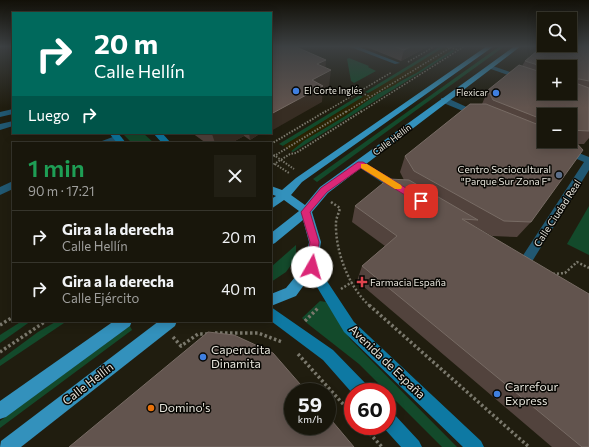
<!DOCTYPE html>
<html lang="es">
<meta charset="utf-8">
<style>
:root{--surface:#18160b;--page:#211f14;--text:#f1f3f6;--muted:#9f9f9d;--line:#36352c}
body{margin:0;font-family:Commissioner,sans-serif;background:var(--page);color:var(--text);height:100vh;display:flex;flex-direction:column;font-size:15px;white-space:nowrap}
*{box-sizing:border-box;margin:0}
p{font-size:13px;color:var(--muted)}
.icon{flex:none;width:22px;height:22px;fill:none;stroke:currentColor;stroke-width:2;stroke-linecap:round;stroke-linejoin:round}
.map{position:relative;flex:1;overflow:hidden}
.panel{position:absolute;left:12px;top:142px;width:260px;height:180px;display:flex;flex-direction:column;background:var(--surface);border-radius:0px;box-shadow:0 2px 10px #0003,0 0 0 1px var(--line)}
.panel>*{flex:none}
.guide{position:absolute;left:12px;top:12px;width:260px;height:122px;border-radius:0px;box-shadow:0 2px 10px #0003,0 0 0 1px var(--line);background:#00695c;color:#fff;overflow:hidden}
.tools{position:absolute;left:537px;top:12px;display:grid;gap:8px}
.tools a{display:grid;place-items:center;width:40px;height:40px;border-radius:0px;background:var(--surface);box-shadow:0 2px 10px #0003,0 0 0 1px var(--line);font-size:20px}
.speed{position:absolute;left:284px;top:383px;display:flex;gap:8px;font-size:20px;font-weight:700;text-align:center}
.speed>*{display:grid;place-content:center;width:52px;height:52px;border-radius:50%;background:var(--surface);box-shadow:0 2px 10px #0003,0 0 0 1px var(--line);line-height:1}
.speed small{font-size:10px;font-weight:400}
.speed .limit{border:6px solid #d22;background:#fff;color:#111}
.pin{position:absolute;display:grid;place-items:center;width:34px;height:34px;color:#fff;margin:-17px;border-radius:8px;box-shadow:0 2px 6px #0006}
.me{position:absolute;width:44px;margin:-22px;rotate:7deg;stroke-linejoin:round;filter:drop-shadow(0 0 3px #0008)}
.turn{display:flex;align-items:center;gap:14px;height:84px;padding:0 16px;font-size:18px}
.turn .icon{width:52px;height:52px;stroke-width:2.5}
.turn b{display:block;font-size:28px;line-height:34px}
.then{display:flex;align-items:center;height:38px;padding:0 16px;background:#0003;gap:8px;font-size:15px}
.round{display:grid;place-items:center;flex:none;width:42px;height:42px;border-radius:0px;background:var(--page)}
.head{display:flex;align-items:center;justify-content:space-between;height:68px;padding:0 16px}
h1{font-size:24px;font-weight:600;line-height:30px;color:#1e9e55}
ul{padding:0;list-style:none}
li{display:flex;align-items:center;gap:12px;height:52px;padding:0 16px;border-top:1px solid var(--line)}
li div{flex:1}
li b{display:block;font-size:15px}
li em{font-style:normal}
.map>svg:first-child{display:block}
.green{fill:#134a2b}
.sand{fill:#2b2302}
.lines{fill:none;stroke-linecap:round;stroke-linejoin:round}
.path-far3{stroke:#7a786c;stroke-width:1.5;stroke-dasharray:1.5 1.5;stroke-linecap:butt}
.path-far2{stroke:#7a786c;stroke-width:2;stroke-dasharray:1.5 1.5;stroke-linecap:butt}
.path-far1{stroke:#7a786c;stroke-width:2.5;stroke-dasharray:2 2;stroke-linecap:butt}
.path{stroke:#7a786c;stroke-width:3.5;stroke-dasharray:2.5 2.5;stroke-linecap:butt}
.pedestrian{fill:#215872;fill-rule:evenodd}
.minor{fill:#215872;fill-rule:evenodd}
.secondary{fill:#0e79a3;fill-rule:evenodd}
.primary{fill:#3391bc;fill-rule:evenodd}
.wall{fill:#52433d;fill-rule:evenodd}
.shaded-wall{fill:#372d23}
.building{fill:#62544e;stroke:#776b64}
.route{fill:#db2777;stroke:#8e194d}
.slow{fill:#f59e0b}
.shop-dot{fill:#3f7fe0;stroke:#080703;stroke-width:1.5}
.service-dot{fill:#5c6f8a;stroke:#080703;stroke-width:1.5}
.health-dot{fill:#e0444e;stroke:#080703;stroke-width:1.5}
.food-dot{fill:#e8710a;stroke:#080703;stroke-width:1.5}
.labels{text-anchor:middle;stroke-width:3;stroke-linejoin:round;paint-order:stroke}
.far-poi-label{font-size:9px;fill:#e6e4db;stroke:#080703;text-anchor:start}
.far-street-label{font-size:9px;fill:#e6e4db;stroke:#080703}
.poi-label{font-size:10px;fill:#e6e4db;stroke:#080703;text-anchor:end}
.street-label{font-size:10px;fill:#e6e4db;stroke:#080703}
.near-poi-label{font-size:12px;fill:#e6e4db;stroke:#080703;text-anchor:start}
.near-street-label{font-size:12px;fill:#e6e4db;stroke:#080703}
</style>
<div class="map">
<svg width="589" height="447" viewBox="0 0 589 447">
<rect width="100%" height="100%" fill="#201d0f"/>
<!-- green -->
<g class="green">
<path d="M441,46L444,47C420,64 394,80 368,93L365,92Z"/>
<path d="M500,46H505L317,182L313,179Z"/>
<path d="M452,50L455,51L293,152L291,151L305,140L345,116L377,94L416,73Z"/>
<path d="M349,58L369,66L368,67L376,71L354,83L351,81L347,59Z"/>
<path d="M360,95L363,97L283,146L279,144Z"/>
<path d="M122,133H143L154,143H132Z"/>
<path d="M589,206V255L567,244Z"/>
<path d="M296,245V258L286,272L271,282V267Z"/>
<path d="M320,301L326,302L350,339L457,447H442L359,364L308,324L302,318Z"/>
<path d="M22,321H31L0,343V335Z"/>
<path d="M57,321H67L0,366V360L38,332Z"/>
<path d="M130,326L132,330L0,428V421Z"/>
</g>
<!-- sand -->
<path class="sand" d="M444,47L452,50L416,73L403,79L395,85L377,94L345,116L305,140L291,151L283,146Z"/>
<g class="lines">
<!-- path-far3 -->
<g class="path-far3">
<path d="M444,46L459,50"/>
<path d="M408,62L435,46"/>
<path d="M359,92L369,96"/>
<path d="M325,112L392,72"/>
<path d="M346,112L453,46"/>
<path d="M361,112L465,46"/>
</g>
<!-- path-far2 -->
<g class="path-far2">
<path d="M271,144L326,111"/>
<path d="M271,153L294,169"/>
<path d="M271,158L347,111"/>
<path d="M275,164L289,173"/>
<path d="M271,166L290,154L296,153L362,111"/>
</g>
<!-- path-far1 -->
<g class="path-far1">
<path d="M331,202L340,208C339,213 336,218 336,223C335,251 349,288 370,306"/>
<path d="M553,274L565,273L577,262L589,268"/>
<path d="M341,289L352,282"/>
</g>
<!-- path -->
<g class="path">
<path d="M369,305L529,447"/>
<path d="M305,321L319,307"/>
<path d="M0,325L13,317"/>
<path d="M215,333H258L282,342"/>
<path d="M173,337L181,346L198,334H208"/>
<path d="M0,352L46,321"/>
<path d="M298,354L353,415"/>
<path d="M363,426L382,447"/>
</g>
<!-- pedestrian -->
<path class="pedestrian" d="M348,46H356L400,63L395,64Z"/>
<!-- minor -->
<g class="minor">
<path d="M490,65L544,84V88L488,68L487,67Z"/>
<path d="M441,98H447L482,114L478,116H475L441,102Z"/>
<path d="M13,109V114L0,117V112Z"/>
<path d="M13,121V126L0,130V124Z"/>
<path d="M118,135L122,138C117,144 108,143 101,143L102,141Z"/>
<path d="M566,148L589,157V170L528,268L524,269L520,268L518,264L520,260L584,162L563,153L561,151Z"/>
<path d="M360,161L403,185L404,188L403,191H395L357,166L355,164Z"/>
<path d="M13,181V189L0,195V187Z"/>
</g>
<!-- secondary -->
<g class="secondary">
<path d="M109,133H118L126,143H117Z"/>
<path d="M153,133H162L171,143H162Z"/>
<path d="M311,262L315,263L354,322L481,441L484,447H463L344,332L305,267L307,263Z"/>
<path d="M271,307L333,350L368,386L370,392H353V394L323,360L271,321Z"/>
<path d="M387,411L393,413L419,441L422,447H401L382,426H387Z"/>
</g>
<!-- primary -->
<g class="primary">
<path d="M487,46H494L302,182L291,195L305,205L320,187L515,46H521L328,193L312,212L321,242L317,267L296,296L271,306V294L286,288L305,265L309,242L303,220L275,243L271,245V233L299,211L284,200L271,209V199L276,196L271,194V186L282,190L296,178Z"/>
<path d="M114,321H132L130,326L6,417L0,419V401Z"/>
<path d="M159,321H177L175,326L21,447H0L1,441Z"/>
</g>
</g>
<!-- wall -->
<g class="wall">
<path d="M364,46H429L401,61Z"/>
<path d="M589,46V138L584,144H577L531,222L517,237L492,236L474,226L589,447H552L357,281L362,266L385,246L352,222L355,206L404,180L400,172L405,156L482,104L488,90L522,66L525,61ZM544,67H570V93H544ZM544,115H570V141H544Z"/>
<path d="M192,133H261L250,140L244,136L231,143H206Z"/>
</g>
<!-- shaded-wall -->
<g class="shaded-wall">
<path d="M412,46H429L401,61L404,50Z"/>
<path d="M326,60L325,73L331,70L329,86L323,89L322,102L271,131V114L312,80L317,64Z"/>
<path d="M214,133H243L244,136L231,143H215L212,134Z"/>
<path d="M249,133H261L250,140Z"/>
</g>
<!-- building -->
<g class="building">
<path d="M271,46H294L326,60L317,64L331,70L312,80L323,86L271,114Z"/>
<path d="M393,46H412L404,50Z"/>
<path d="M543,46H589V81L579,79L570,80V67H544L525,61Z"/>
<path d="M519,65L544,73V93H570V81L589,88V131L570,130V115H544V120L493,100L488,90Z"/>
<path d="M470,104H486L544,127V141H570V137H571L583,150L531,222L504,221L414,171L405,156Z"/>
<path d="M388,179L409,180L478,220L462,219L589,294V447H582L362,266L397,236L355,206Z"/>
<path d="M208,332L234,335L273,353L307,392H293V426H327V415L354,447H69Z"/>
</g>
<!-- sky -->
<linearGradient id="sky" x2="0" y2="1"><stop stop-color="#121008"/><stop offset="0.43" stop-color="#3c4042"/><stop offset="1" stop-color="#3c4042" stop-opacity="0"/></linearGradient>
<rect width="589" height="108" fill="url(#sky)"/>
<!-- route -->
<path class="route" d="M358,162H363L424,199L426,201L424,203H418L361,168L327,192L310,212L319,242L317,267L315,270L312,271L308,270L306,267L310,242L301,212L321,188Z"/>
<!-- slow -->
<path class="slow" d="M361,164H367L401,185L402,187L401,189H395L361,168Z"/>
<!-- markers -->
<g class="shop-dot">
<circle cx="296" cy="91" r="4"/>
<circle cx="496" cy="93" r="4"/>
<circle cx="203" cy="357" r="4"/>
<circle cx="497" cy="394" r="4"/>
</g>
<circle class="service-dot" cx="559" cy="175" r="4"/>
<path class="health-dot" d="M360 276h4v4h4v4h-4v4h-4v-4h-4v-4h4z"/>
<circle class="food-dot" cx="151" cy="408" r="4"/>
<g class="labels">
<!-- far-poi labels -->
<g class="far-poi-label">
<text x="304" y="94">El Corte Inglés</text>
<text x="488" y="96" text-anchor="end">Flexicar</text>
</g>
<!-- far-street labels -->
<g class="far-street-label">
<text transform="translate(392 140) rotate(-37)" y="3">Calle Hellín</text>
</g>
<!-- poi labels -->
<g class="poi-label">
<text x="551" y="173">Centro Sociocultural<tspan x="551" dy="12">"Parque Sur Zona F"</tspan></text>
<text x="370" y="286" text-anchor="start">Farmacia España</text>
</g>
<!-- street labels -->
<g class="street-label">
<text transform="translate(557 213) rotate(-57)" y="4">Calle Ciudad Real</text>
</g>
<!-- near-poi labels -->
<g class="near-poi-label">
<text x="211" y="354">Caperucita<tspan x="211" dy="14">Dinamita</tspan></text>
<text x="505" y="391">Carrefour<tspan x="505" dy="14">Express</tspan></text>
<text x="159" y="412">Domino's</text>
</g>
<!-- near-street labels -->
<g class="near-street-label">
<text transform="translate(387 362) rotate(44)" y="4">Avenida de España</text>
<text transform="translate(88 384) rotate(-38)" y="4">Calle Hellín</text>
</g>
</g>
</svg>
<div class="tools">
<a><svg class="icon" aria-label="search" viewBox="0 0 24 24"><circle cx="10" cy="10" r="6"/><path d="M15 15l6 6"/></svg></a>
<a>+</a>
<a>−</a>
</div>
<div class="speed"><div>59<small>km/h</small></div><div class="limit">60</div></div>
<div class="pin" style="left:421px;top:201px;background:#d93025"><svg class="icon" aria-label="arrive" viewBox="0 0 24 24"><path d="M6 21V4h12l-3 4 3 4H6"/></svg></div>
<svg class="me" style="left:312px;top:267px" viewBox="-20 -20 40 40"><circle r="19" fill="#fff"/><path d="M0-13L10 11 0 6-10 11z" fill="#db2777"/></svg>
<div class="guide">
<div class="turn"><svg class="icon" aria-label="right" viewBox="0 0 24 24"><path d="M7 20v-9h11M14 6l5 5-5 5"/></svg><div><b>20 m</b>Calle Hellín</div></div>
<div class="then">Luego<svg class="icon" aria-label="right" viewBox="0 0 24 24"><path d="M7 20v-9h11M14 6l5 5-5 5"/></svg></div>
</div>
<section class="panel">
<div class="head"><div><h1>1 min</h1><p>90 m · 17:21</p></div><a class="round"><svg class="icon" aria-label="close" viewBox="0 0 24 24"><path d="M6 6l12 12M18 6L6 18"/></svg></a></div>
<ul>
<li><svg class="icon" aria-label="right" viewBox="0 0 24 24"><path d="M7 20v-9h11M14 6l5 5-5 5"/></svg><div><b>Gira a la derecha</b><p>Calle Hellín</p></div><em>20 m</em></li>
<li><svg class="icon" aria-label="right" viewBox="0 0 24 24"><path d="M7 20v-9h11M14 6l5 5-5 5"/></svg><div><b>Gira a la derecha</b><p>Calle Ejército</p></div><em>40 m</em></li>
</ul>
</section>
</div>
